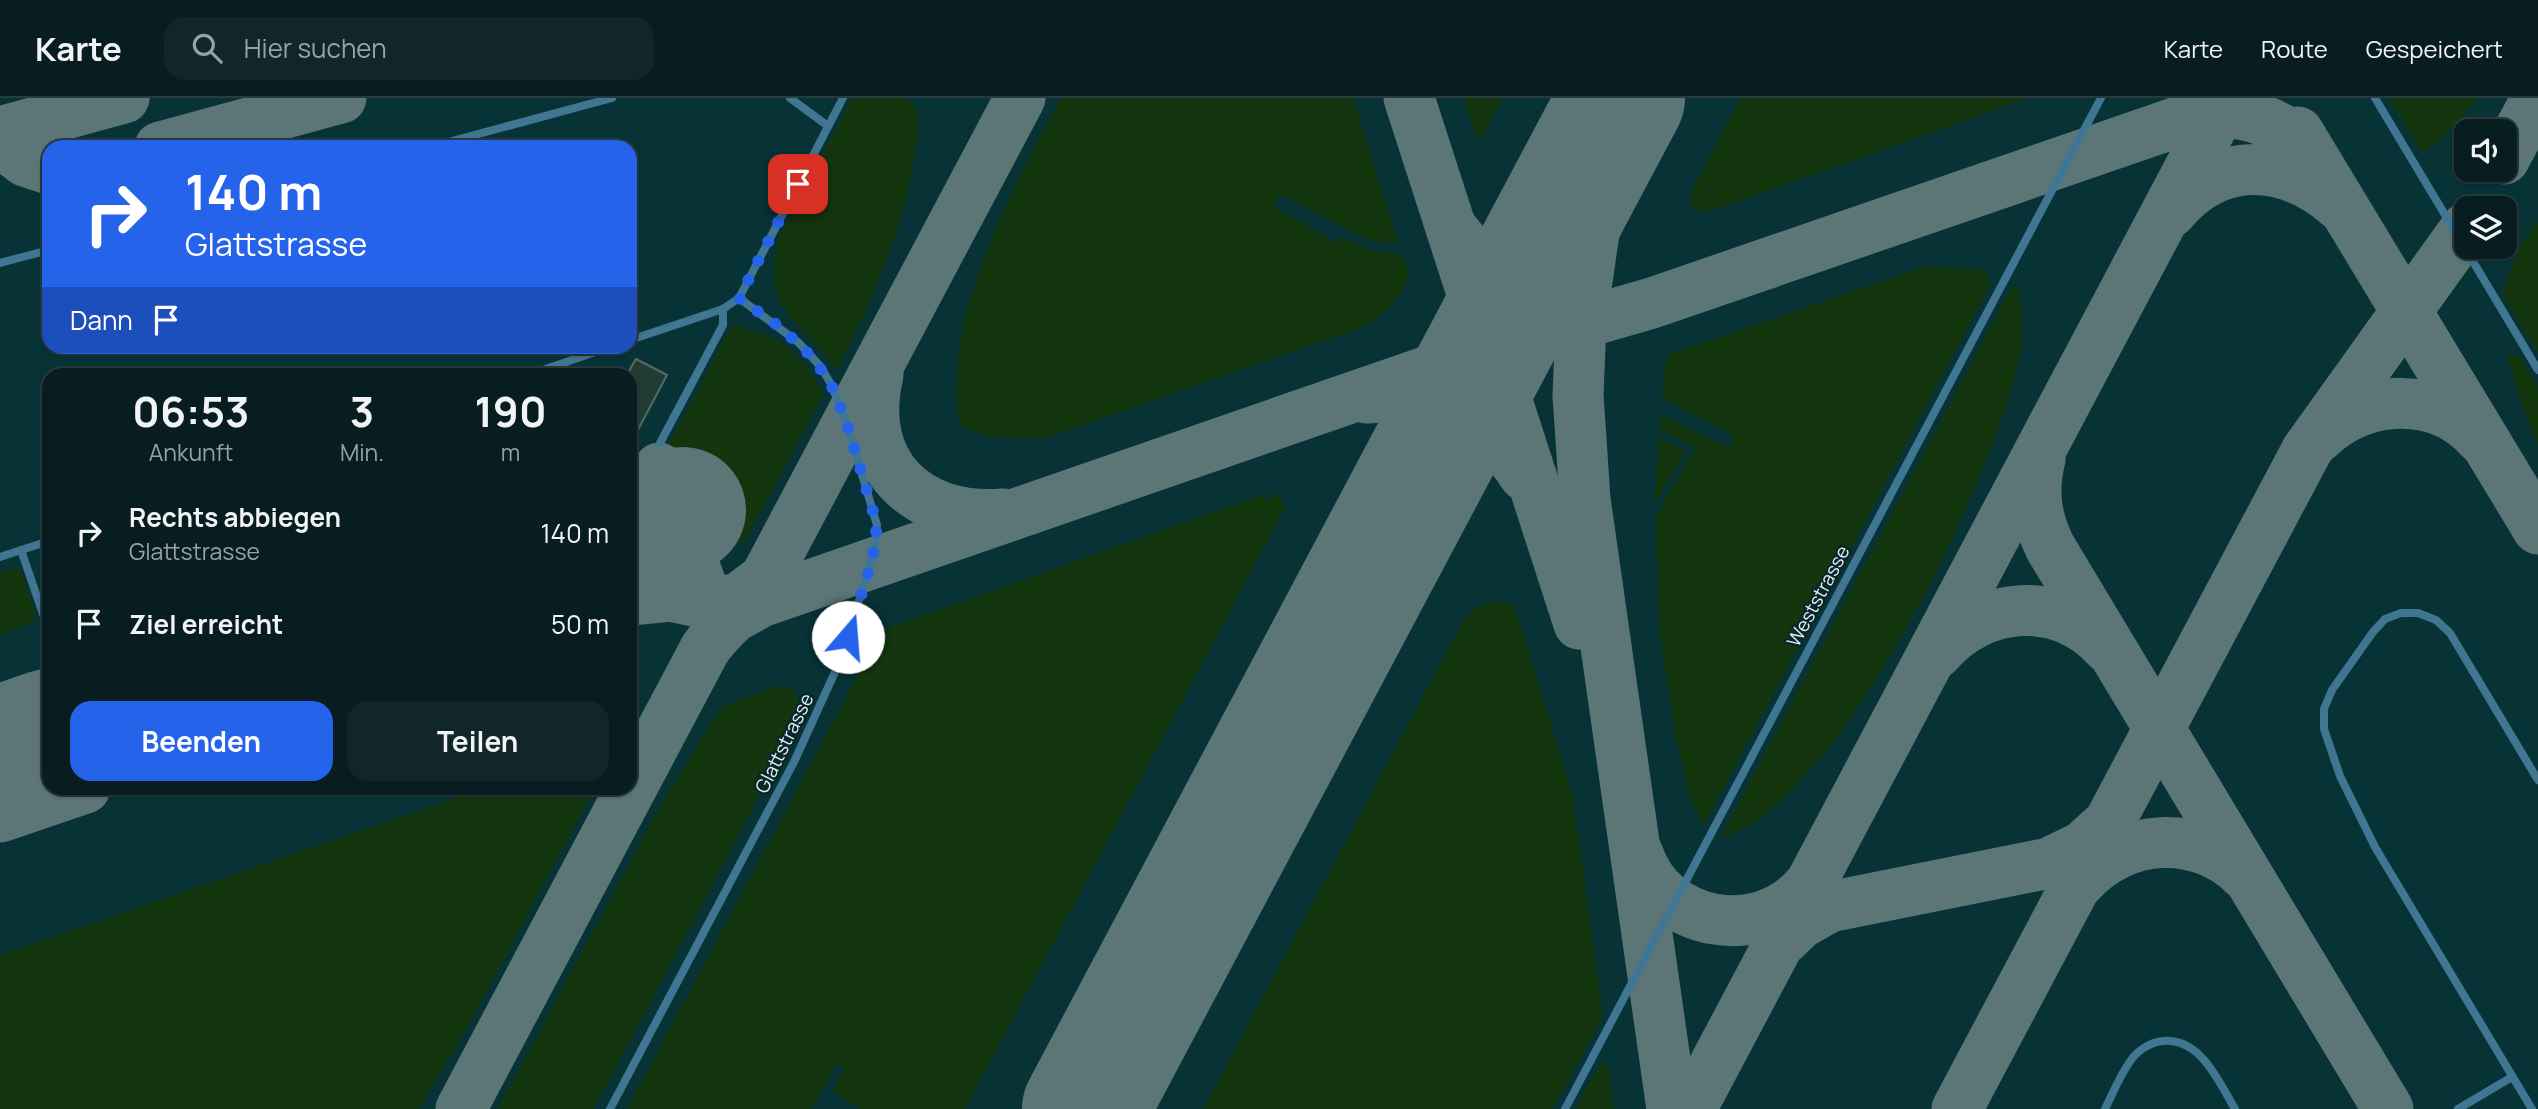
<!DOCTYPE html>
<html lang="de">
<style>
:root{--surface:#071d20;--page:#102629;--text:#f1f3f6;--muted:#98a2a5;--line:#283b3e;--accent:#2563eb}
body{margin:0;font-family:Manrope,sans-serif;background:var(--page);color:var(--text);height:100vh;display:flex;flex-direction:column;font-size:26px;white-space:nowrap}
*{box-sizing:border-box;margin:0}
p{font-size:23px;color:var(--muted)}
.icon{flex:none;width:38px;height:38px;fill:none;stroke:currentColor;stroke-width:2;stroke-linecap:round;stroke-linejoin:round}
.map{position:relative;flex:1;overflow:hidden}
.sheet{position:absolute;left:42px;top:270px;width:595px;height:427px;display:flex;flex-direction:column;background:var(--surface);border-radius:21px;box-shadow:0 2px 5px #0004,0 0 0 2px var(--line)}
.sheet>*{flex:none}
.top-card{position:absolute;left:42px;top:42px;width:595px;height:214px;border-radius:21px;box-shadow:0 2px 5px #0004,0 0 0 2px var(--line);background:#2563eb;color:#fff;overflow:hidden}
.fabs{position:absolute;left:2454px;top:21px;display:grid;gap:14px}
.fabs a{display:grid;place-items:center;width:63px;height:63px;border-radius:14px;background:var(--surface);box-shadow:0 2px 5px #0004,0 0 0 2px var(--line);font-size:35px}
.pin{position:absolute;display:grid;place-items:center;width:60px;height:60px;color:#fff;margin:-30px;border-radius:14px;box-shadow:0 4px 10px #0006}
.me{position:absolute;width:77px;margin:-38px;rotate:18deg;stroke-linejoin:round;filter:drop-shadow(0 0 5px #0008)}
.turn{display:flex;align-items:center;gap:24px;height:147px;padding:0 28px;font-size:32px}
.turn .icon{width:91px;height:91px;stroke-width:2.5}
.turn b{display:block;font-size:49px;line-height:60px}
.then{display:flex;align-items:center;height:66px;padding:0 28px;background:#0003;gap:14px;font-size:26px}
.eta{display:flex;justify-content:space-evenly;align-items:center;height:119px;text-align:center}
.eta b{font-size:42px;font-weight:700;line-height:49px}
.button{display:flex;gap:14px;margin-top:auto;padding:14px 28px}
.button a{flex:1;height:80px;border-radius:21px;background:var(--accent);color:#fff;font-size:28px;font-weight:700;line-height:80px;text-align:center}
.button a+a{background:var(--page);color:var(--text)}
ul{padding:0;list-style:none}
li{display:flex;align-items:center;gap:21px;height:91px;padding:0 28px}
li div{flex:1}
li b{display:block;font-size:26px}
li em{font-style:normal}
header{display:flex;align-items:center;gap:42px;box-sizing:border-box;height:98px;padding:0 35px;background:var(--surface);border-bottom:2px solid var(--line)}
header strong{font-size:33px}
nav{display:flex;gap:38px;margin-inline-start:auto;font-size:24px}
.search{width:490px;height:63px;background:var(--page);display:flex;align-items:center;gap:18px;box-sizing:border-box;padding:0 24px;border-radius:21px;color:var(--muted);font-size:26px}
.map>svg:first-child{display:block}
.built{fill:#073336;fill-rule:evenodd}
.green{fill:#14360f}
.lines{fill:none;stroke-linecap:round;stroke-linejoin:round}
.taxiway{stroke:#5c7678;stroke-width:51}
.runway{stroke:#5c7678;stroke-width:126}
.building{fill:#223c34;stroke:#526d64;stroke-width:2}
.service{stroke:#417693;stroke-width:8}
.route{stroke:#2563eb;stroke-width:12;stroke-dasharray:0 21.6}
.labels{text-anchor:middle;stroke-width:5;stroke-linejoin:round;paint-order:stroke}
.street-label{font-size:19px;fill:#e0f0f2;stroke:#09272a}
</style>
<header>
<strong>Karte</strong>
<div class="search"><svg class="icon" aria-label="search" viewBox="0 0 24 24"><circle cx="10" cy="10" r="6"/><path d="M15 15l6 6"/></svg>Hier suchen</div>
<nav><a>Karte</a><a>Route</a><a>Gespeichert</a></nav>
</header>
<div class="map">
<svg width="2538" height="1011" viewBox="0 0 2538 1011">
<rect width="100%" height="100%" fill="#09272a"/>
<!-- built -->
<path class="built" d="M0,0H2538V1011H0ZM2466,33H2504V72H2466ZM49,49H630V248H49ZM2466,110H2504V149H2466ZM49,276H630V690H49Z"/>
<!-- green -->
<g class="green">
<path d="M852,0H907C911,5 918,11 918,18C920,32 917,47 914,61C903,134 870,206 837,272C798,221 758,210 780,136Z"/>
<path d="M1061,0H1353L1399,146L1372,143L1360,138L1280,96L1274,108L1336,145L1343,139L1371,153L1402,156C1404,162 1409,171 1408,178C1405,199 1382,216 1366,228L1043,341C1017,338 985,344 960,327C939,226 1013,87 1061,0Z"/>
<path d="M1464,0H1503L1483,37L1477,41Z"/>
<path d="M1740,0H2029L1711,113H1698L1691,106L1690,96Z"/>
<path d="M2389,0H2478L2439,44L2423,55Z"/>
<path d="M2538,123V255L2503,197C2509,169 2520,145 2538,123Z"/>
<path d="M1924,169L1982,171L1988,172V182L1992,184L1703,728L1694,708H1692L1675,635L1660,536L1655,419L1695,350L1659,331L1661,317L1728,349L1734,338L1676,307L1662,297L1667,257Z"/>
<path d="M2012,189H2018C2024,212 2024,234 2020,257C1998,372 1838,711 1720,740Z"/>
<path d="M732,227C771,232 810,260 823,297L746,442L705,455L697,449L664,349L669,346Z"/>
<path d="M2512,256L2519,258L2538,290V349L2519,299L2507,259Z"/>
<path d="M1658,338L1686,353L1655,406Z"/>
<path d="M652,382L660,403L630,414V389Z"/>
<path d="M1269,395C1279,396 1286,404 1283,414L965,1011H861L832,994L844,970L837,966L812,1011H627L855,583L864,538L1262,397L1265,402L1270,400Z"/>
<path d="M670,433L677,455L630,471V447Z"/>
<path d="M11,470L18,471L22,474L36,518L29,526L0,536V474Z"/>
<path d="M1491,504L1514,506L1573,698L1603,918L1553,1011H1203L1464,521L1473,511Z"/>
<path d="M778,588L792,590L799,601L773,672L594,1011H498L658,712L711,625L724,608Z"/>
<path d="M49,590V671L0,688V607Z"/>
<path d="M485,690H595L470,925L419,1011H0V857Z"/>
<path d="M1608,964L1614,1011H1576L1598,970Z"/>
</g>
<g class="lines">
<!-- taxiway -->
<g class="taxiway">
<path d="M1409,0L1579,526"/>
<path d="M1633,0L1610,70L1595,128L1581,224L1578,297L1585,401L1672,1011"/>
<path d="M0,34L124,0"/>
<path d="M2298,34L2538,431"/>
<path d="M0,44L25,63L49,71"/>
<path d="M160,49L341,0"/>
<path d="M2504,61L2537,0"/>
<path d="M2171,114C2219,56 2286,61 2339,107"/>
<path d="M1456,135C1491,184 1541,214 1602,214"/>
<path d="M878,277C857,365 915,423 1003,416"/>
<path d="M1367,300C1428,294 1492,325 1524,377"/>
<path d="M2320,338C2365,295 2439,293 2481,341"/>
<path d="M2040,361C2032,394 2036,420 2050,449L2388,1011"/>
<path d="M659,370L708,506L739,500L760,484"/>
<path d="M630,502L671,498L712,507L736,508"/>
<path d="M734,519L761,504L1489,252L1652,205L2195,18C2242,7 2288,25 2316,64"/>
<path d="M1937,555C1981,503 2060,496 2107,549"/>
<path d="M0,719L85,690"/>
<path d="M1638,756C1662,829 1760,846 1809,787"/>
<path d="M2080,784C2123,735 2199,730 2246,778"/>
<path d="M1783,842L1801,825L1829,809L2049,765L2082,749L2104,729"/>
<path d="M461,1011L705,551C721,527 745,512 761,488L1020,0"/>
<path d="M1691,1011L2227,0"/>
<path d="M1957,1011L2307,352L2466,130"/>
</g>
<!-- runway -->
<g class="runway">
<path d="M630,430L683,412"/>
<path d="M0,651L49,634"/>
<path d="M1085,1011L1622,0"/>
</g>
</g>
<!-- building -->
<path class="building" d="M636,261L667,277L630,347V271Z"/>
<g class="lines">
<!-- service -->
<g class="service">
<path d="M790,0L828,28"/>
<path d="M2375,0L2538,272"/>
<path d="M430,49L612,0"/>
<path d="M0,165L49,152"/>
<path d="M630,242L723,211L739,200"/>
<path d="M531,276L613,248"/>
<path d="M660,345L723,227V211"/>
<path d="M21,452L45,522"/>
<path d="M0,459L49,443"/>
<path d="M610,1011L794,664L840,563L874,455L877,427L847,326L831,286L820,268L799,245L739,200L843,0"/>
<path d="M1565,1011L2101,0"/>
<path d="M2105,1011C2113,995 2120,977 2131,962C2138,952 2151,944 2163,943C2201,940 2219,984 2235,1011"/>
<path d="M2458,1011L2512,979"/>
<path d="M2532,1011L2375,749L2340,678L2324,631V611L2332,592L2373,534L2385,521L2401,515H2418L2436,522L2450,535L2538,682"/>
</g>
</g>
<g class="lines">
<!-- route -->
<path class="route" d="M798,86L739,200L780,229L813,260L831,286L847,326L877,427L872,463L848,539"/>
</g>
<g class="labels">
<!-- street labels -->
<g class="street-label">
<text transform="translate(1818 498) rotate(-62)" y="7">Weststrasse</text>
<text transform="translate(784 645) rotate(-64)" y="7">Glattstrasse</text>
</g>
</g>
</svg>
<div class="fabs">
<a><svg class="icon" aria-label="sound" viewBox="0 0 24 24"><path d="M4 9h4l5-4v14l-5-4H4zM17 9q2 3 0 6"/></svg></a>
<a><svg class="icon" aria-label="layers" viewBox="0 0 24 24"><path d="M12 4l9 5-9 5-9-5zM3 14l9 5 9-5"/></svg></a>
</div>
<div class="pin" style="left:798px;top:86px;background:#d93025"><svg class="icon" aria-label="arrive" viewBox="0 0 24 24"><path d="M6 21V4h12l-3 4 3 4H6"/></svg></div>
<svg class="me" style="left:848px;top:539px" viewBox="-20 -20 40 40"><circle r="19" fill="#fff"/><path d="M0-13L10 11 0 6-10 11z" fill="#2563eb"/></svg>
<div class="top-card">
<div class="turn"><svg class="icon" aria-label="right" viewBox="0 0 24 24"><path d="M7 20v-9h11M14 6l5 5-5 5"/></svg><div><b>140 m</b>Glattstrasse</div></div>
<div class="then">Dann<svg class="icon" aria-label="arrive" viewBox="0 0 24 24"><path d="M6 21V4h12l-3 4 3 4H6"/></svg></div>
</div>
<section class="sheet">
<div class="eta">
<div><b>06:53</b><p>Ankunft</p></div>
<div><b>3</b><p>Min.</p></div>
<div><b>190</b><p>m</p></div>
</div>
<ul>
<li><svg class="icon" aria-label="right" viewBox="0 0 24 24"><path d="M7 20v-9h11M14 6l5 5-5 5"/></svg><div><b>Rechts abbiegen</b><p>Glattstrasse</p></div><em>140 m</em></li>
<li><svg class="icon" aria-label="arrive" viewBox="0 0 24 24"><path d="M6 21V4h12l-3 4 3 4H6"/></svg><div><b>Ziel erreicht</b></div><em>50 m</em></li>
</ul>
<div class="button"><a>Beenden</a><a>Teilen</a></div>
</section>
</div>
